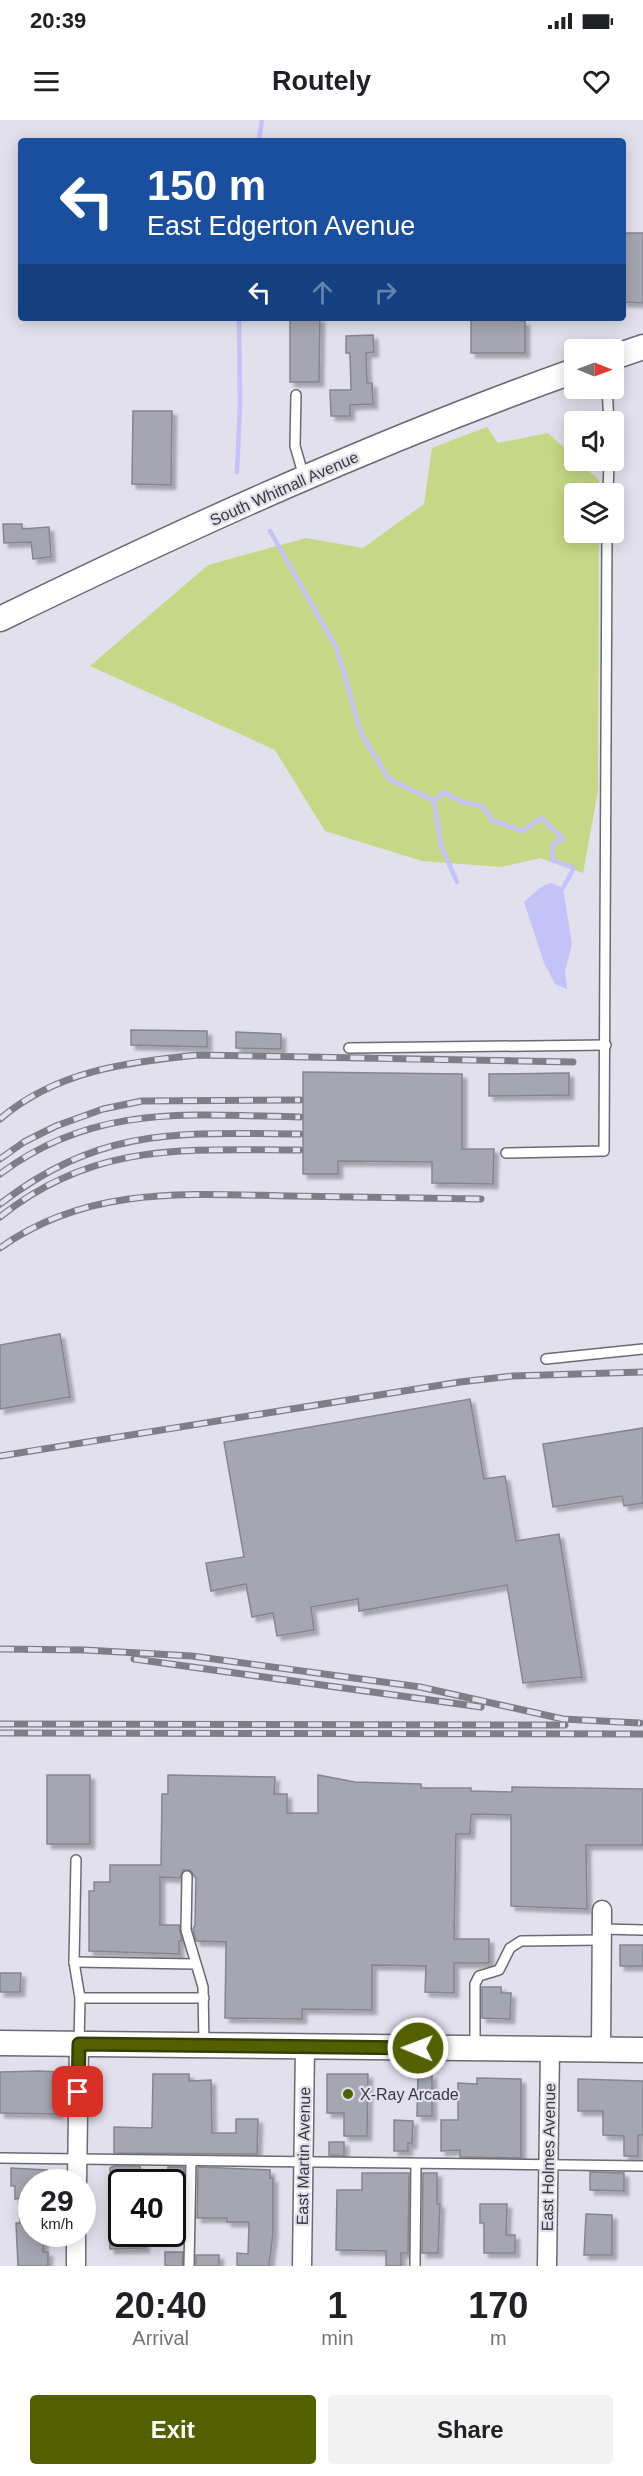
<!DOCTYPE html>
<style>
:root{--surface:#fff;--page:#f2f2f2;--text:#202124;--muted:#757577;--accent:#526001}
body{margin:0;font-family:Helvetica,sans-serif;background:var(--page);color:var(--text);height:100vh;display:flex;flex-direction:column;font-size:22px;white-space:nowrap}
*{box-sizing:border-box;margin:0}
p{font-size:20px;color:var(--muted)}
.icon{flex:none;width:33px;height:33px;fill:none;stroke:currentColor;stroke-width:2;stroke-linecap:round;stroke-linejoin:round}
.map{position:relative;height:2146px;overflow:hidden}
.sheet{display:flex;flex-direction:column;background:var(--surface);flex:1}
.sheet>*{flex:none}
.hud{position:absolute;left:18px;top:18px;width:608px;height:183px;border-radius:6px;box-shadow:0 3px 15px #0003;background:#1a4fa0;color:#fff;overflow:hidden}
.needle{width:39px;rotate:91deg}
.buttons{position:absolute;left:564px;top:219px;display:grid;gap:12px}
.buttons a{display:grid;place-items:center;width:60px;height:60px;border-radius:6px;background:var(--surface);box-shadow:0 3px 15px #0003;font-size:30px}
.speed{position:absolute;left:18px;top:2049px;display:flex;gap:12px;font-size:30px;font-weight:700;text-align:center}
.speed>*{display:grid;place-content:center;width:78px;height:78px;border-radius:50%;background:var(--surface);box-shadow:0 3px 15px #0003;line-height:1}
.speed small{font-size:15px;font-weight:400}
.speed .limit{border:3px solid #111;border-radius:9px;background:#fff;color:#111}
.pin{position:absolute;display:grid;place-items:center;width:51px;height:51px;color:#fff;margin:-26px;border-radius:12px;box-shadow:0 3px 9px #0006}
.me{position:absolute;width:66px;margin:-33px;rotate:271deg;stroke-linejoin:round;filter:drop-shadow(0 0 4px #0008)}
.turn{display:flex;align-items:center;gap:21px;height:126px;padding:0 30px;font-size:27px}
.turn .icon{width:78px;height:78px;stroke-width:2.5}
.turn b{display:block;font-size:42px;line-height:51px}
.lanes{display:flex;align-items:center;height:57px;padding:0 30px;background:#0003;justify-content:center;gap:30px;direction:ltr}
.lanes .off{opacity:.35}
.eta{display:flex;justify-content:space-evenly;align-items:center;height:102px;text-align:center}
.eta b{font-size:36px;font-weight:700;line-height:42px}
.cta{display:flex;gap:12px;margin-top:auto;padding:12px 30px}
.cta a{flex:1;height:69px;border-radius:6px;background:var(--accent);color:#fff;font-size:24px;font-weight:700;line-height:69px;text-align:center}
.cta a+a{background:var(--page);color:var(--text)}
.status{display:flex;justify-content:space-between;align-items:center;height:42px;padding:0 30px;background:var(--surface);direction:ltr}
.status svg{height:16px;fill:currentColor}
header{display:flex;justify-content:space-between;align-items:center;height:78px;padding:0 30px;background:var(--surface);font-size:27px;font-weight:700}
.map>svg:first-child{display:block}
.green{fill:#c6d885}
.water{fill:#c5c2f9}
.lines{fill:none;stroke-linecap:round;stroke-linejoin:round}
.stream{stroke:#c5c2f9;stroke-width:4.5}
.building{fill:#a6a6b1;stroke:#858590;stroke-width:1.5;filter:url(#shadow)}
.lane-casing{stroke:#6a6a74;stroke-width:12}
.street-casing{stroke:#6a6a74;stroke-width:21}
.secondary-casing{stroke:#6a6a74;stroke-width:27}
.lane{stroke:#fff;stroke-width:9}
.street{stroke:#fff;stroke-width:18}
.secondary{stroke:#fff;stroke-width:24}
.rail-casing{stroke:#7f7e86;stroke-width:7}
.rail{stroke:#e1e0ec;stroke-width:4.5;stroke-dasharray:14;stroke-linecap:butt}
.route-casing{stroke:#353e01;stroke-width:15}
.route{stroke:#526001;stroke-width:10}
.poi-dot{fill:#526001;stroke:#e1e0ec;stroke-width:2}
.labels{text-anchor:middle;stroke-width:4.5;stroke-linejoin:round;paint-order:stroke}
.street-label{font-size:16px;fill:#38383d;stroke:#e1e0ec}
.poi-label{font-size:16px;fill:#38383d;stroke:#e1e0ec;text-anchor:start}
</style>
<div class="status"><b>20:39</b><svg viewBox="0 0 49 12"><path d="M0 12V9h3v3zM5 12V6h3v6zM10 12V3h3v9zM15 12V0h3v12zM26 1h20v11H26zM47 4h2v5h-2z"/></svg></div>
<header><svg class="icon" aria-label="menu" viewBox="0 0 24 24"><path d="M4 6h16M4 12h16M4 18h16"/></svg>Routely<svg class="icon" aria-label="heart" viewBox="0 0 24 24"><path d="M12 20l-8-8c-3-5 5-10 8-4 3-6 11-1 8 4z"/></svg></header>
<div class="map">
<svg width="643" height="2146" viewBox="0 0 643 2146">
<defs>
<filter id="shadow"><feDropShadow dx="4.5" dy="4.5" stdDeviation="1.5" flood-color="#0004"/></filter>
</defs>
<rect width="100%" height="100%" fill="#e1e0ec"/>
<!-- green -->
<path class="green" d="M487,307L498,323L548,313L574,337V340L599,359V373L574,374V412L599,413L598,671L583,753L540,738L501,747L422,741L325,711L275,630L90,546L208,445L306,418L363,428L424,384L432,328Z"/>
<!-- water -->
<path class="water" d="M551,763L563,768L572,824L565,851L567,869L555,864L544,843L524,782L541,767Z"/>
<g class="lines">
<!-- stream -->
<g class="stream">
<path d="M259,21L262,0"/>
<path d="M237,352L240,286L239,198"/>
<path d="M270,411L337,529L361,613L389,659L434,681"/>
<path d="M434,681L444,672C449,675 453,678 458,680C471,686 487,682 491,700L523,711L541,698L563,719L553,724L552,740L574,748L563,768"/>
<path d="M434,681L441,726L457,762"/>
</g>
</g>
<!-- building -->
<g class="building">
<path d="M622,113H643V183L622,182Z"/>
<path d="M290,198H320L319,262H290Z"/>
<path d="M471,198L525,201V233H471Z"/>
<path d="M373,215L374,232L366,233L367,263H372L373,284L350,285V296H331L330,270H351L350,233H346V216Z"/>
<path d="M133,291H172L171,365L132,364Z"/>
<path d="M3,404H22V409L49,407L51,437L33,439L31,422L4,423Z"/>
<path d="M131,910L207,911V927L131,925Z"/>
<path d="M236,912L281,914V929L236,928Z"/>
<path d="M303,952L462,954V1029H494L493,1064L432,1063V1042L338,1041V1054H303Z"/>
<path d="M569,953V975L489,976V954Z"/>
<path d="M60,1214L70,1277L0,1289V1225Z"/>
<path d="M470,1279L484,1359L505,1356L516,1421L559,1414L582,1557L523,1563L507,1465L359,1491L358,1479L311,1487L314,1510L277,1516L273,1493L252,1497L246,1464L211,1471L206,1443L244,1437L224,1322Z"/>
<path d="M643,1308V1383L624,1386L622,1376L553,1387L543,1324Z"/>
<rect x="47" y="1655" width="43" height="69"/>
<path d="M168,1655L275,1657L274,1674H287V1693H318V1655L355,1662L421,1664V1668H471V1671L512,1672V1667L643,1669V1725H586L587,1789L511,1786V1695L471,1694L470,1714H456L454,1819H489V1843H454V1873L425,1872L426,1846L372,1845V1890L302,1889V1899L225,1898L226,1822L196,1821L193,1809L195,1805L196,1758L190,1750H183L180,1758L160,1757V1805H179L182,1821H179V1834L89,1831V1771H94V1762H110V1745H161L162,1674H168Z"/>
<rect x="620" y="1825" width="23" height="21"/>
<path d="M0,1853H21L20,1872H0Z"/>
<path d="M482,1867H501V1873H511L510,1899L482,1898Z"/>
<path d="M40,1951L58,1952L57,1994L0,1993V1952Z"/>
<path d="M153,1954H189V1961L211,1960L212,2013H236V1999H258L257,2034L114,2033V2007L152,2008Z"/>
<path d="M327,1954H368L367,2016H344V1993H327Z"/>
<path d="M418,1955H432V1996H417Z"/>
<path d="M477,1958L521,1959V2038L460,2037V2030L441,2031V2000H458V1963L477,1964Z"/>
<path d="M578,1959L643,1961V2015H638V2036H624V2016L603,2015V1991H578Z"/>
<path d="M394,2000L413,2001L412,2024L408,2023V2031H394Z"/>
<path d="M329,2022H344V2036L329,2035Z"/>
<path d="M114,2046H140V2062H111L110,2048Z"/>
<path d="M168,2047H184L183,2097H172V2062H168Z"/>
<path d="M198,2047L270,2050V2058H273V2113L269,2146H237V2133L248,2134L249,2102H227V2098H197Z"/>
<path d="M11,2048L47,2050L46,2062H32V2114H44L43,2132H48V2146H18L16,2103H20V2078L15,2079V2066H11Z"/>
<path d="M590,2052L624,2053V2071L590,2070Z"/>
<path d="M362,2053H409L408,2133H401V2146H386V2131L336,2130L337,2070H362Z"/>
<path d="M423,2053H437V2084H440L438,2133H422Z"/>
<path d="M480,2084H507L506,2115H515V2133H484V2103H480Z"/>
<path d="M586,2094L612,2095V2135H584Z"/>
<path d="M122,2110V2114H145V2128L110,2129L109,2111Z"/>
<path d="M165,2132H183L182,2146H165Z"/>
<rect x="196" y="2135" width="23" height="11"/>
</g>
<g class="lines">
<defs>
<g id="lane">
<path d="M607,268L609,302"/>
<path d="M296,275L295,326L304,357"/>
<path d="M608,374L609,340"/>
<path d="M349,928L606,925"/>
<path d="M506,1033L604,1031L607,412"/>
<path d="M546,1239L643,1229"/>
<path d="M76,1740L74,1842L80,1878L79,1924"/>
<path d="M187,1756L186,1810L203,1867L204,1925"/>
<path d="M602,1809L643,1810"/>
<path d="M74,1842L195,1844"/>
<path d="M80,1878H204"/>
<path d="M475,1928V1864L479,1856L499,1850L510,1828L521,1821L602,1820"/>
<path d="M0,2038L643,2046"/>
<path d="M189,2146L191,2041"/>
<path d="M415,2146L416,2044"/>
</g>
<g id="street">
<path d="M601,1930L602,1790"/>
<path d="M77,2062L79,1924"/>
<path d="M76,2146V2114"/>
<path d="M302,2146L305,1926"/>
<path d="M547,2146L550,1929"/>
</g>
<g id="secondary">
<path d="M614,237L643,227"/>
<path d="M0,499C187,408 378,321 574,251"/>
<path d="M0,1923L643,1930"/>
</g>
</defs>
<!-- lane casing -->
<use href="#lane" class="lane-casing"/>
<!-- street casing -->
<use href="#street" class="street-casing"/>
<!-- secondary casing -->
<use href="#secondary" class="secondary-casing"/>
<!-- lane -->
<use href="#lane" class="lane"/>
<!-- street -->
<use href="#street" class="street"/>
<!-- secondary -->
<use href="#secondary" class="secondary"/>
<defs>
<g id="rail">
<path d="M0,999C56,951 127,942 198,935L573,942"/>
<path d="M0,1039L24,1022L56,1006L103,989L142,981L300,980"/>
<path d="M0,1054C95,983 189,995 300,997"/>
<path d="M0,1084C102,1006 178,1013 300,1014"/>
<path d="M0,1097C95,1021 186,1030 300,1030"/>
<path d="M0,1128C88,1065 189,1074 290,1076C354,1077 418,1078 481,1079"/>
<path d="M0,1336L460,1262L512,1256L643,1252"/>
<path d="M0,1529L85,1530L192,1536L420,1567L563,1599L640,1603"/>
<path d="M134,1539L481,1587"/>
<path d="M0,1604L565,1605"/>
<path d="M0,1613L643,1614"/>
</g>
</defs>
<!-- rail casing -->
<use href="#rail" class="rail-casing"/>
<!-- rail -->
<use href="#rail" class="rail"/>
</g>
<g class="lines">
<defs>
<path id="route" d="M78,1972L79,1924L418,1928"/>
</defs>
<!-- route casing -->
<use href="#route" class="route-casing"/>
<!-- route -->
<use href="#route" class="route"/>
</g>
<!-- markers -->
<circle class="poi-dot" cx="348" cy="1974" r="6"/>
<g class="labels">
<!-- street labels -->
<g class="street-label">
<text transform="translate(284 368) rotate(-24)" y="6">South Whitnall Avenue</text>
<text transform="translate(303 2036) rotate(-89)" y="6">East Martin Avenue</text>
<text transform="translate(548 2037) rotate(-89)" y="6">East Holmes Avenue</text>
</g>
<!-- poi labels -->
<g class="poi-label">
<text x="360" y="1980">X-Ray Arcade</text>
</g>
</g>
</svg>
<div class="buttons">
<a><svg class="needle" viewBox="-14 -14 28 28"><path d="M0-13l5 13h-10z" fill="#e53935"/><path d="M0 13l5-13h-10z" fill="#757577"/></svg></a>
<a><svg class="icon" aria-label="sound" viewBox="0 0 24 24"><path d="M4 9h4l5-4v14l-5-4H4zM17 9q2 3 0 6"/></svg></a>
<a><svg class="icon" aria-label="layers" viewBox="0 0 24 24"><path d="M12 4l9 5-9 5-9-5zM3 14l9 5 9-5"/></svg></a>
</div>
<div class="speed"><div>29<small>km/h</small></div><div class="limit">40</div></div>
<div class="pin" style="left:78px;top:1972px;background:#d93025"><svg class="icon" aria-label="arrive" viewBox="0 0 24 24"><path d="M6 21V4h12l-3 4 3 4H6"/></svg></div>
<svg class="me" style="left:418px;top:1928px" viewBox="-20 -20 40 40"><circle r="17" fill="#526001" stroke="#fff" stroke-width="3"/><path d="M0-11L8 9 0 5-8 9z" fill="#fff"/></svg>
<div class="hud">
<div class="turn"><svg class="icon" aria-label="left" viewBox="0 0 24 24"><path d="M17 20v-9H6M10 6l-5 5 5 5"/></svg><div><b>150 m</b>East Edgerton Avenue</div></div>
<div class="lanes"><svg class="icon" aria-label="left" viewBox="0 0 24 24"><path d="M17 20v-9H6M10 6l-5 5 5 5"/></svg><svg class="icon off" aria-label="ahead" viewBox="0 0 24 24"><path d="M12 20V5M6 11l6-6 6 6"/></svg><svg class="icon off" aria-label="right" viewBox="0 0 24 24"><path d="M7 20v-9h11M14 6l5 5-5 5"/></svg></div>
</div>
</div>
<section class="sheet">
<div class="eta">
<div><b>20:40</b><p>Arrival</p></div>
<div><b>1</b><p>min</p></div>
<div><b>170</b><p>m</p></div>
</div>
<div class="cta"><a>Exit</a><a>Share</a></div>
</section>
